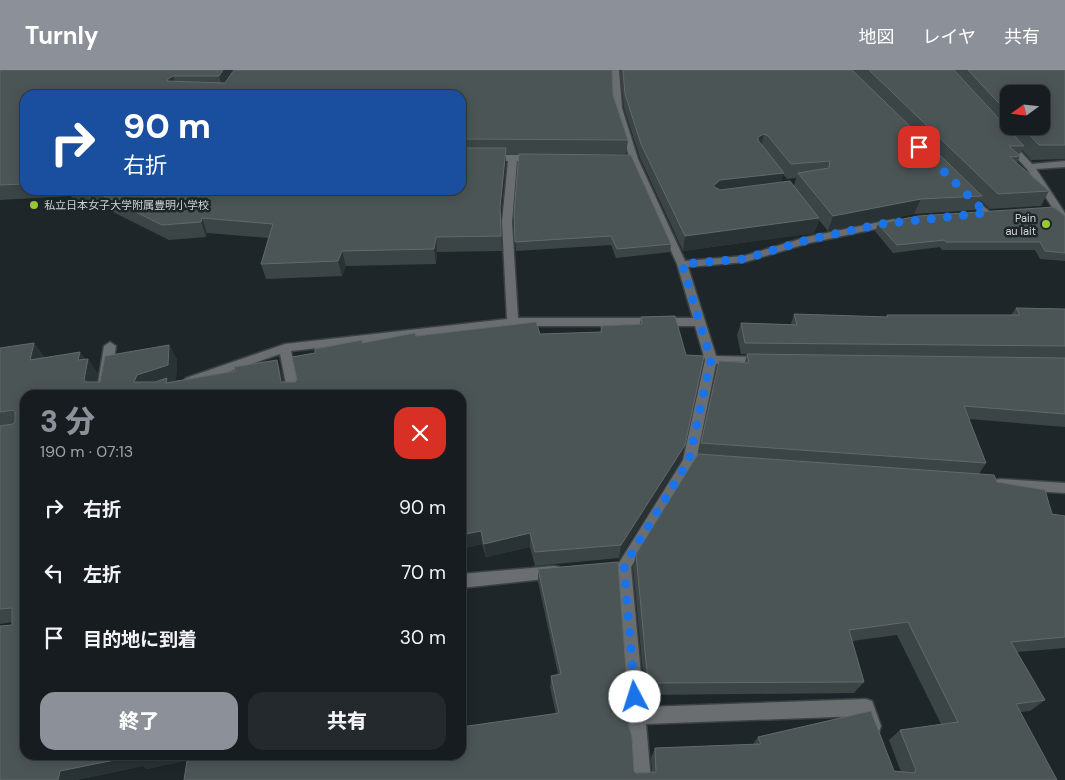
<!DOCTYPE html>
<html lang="ja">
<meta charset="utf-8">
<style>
:root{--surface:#161c20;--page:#23292d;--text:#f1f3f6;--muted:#9ea1a5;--line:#353a3e;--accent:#8c9099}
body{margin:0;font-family:"DM Sans","Noto Sans JP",sans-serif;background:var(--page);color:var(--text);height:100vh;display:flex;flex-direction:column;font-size:19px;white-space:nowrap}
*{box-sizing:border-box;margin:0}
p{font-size:16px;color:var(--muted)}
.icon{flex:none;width:28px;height:28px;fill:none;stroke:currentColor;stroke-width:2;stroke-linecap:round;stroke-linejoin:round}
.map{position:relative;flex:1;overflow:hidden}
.side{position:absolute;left:20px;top:320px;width:446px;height:370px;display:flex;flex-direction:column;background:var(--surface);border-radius:15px;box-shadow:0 2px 12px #0003,0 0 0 1px var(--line)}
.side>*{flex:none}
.top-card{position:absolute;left:20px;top:20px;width:446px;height:105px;border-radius:15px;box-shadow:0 2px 12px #0003,0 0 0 1px var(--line);background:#1a4fa0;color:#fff;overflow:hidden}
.needle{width:32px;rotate:255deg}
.buttons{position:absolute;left:1000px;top:15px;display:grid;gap:10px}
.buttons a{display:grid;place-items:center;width:50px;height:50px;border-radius:10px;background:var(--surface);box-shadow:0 2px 12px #0003,0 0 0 1px var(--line);font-size:25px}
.pin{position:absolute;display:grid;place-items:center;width:42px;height:42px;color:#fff;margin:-21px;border-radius:10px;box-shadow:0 2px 8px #0006}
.me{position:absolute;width:55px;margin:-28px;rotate:355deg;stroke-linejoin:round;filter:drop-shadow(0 0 4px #0008)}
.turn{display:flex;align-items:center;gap:18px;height:105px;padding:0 20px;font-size:22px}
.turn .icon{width:65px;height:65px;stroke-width:2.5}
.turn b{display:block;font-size:35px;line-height:42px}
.round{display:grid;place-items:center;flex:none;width:52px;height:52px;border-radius:15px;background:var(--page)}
.head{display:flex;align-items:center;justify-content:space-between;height:85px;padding:0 20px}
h1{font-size:30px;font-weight:800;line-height:38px;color:var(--accent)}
.cta{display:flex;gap:10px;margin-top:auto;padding:10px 20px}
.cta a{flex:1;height:58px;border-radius:15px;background:var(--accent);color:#fff;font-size:20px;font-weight:800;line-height:58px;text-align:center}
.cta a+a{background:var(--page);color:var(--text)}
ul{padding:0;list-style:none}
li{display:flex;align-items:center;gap:15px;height:65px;padding:0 20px}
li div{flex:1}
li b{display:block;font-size:19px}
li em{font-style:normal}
header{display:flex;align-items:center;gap:30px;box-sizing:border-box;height:70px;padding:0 25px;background:var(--accent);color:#fff}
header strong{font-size:24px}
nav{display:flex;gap:28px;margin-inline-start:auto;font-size:18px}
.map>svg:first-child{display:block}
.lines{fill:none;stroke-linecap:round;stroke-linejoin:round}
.minor-casing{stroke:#3b4246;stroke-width:3}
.minor{fill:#6b6e71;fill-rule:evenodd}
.wall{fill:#3b4546;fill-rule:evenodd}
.shaded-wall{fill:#293234}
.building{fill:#4c5556;stroke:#61696b}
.route{stroke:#1a73e8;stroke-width:9;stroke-dasharray:0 16.2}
.poi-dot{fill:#9acb34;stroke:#1e262a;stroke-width:2}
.labels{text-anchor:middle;stroke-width:5;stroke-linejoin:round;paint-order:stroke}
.far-poi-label{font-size:11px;fill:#d2d7da;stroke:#1e262a;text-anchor:start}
</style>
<header>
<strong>Turnly</strong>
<nav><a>地図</a><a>レイヤ</a><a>共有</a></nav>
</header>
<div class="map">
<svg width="1065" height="710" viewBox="0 0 1065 710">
<rect width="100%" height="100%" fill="#1e262a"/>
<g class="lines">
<defs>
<g id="minor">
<path d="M611,0H619L622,38L638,89L685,191L744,186L807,167L894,149L899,152L894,155L809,173L745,192L688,197L716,286L761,287L767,291L761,295L716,294L696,391L631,497L644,637L866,629L872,631L881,656L879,662L873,664L867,662L861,646L646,654L651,710H633L617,496L683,390L705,290L695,256H513L291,281L300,325H288L280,284L190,315L184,311L186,308L285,274L507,249L502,152L508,91H461V85H534L538,88L534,91H517L512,152L518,248H693L677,194L630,89L614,38Z"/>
<path d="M1006,72H1012L1032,94L1065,91V97L1036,99L1065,143V153L1062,152L1027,99L1006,76Z"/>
<path d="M966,121L989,141V145H983L963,126L961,124Z"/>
<path d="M110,272L116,276L108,325H96L104,276Z"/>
<path d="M1000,409L1065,413V423L1000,419L995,418L993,414L995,410Z"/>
<path d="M554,496L559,497L561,502L559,507L554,508L461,518V504Z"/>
</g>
</defs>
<!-- minor casing -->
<use href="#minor" class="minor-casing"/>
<!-- minor -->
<use href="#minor" class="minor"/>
</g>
<!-- wall -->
<g class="wall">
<path d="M0,0H612L613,25L628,70L626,84H506V93L500,151L502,181L437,182L436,194L346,196L342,206L266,209L261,194L268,168L207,163L206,167L169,170L107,139L77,137L71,126L0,130ZM25,25H461V120H25Z"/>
<path d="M620,0H1065V89L1031,90L1022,80L1019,85L1020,86L1017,93L1049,121L1041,136L990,139L980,130L975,140L914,144L828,161L819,150L814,163L683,181L640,88L624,38ZM1009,24L1041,56H1009ZM783,104L787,109L796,108L794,116L781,112Z"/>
<path d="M1065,146V191L1040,189L1035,180H942L940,177L893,183L875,161L878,154Z"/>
<path d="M514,152L671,174L670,182L616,188L611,175L516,181Z"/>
<path d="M1016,238L1065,239V357L969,349L986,393L979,404L994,405L997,412L1045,420L1052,444L1065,446V578L1017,582L1045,630L1030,641L1020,642L1057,710H184L187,690L147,699L143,696L76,710H0V556L12,555V552L0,554V278L34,273L45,288L80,282L85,289H88L98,304L96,312H100L105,286L169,275L177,290L176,310L169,312L235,301L234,297L277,290L282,305L284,312H295L297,310L292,287L315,283V279L362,270V273L415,263L416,266L536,252L540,264L600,262L601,256L640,254L641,247L675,246L686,285L704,286L681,389L619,488L535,496L530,477L486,487L482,474L461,479V325H25V685H461V657L556,644L550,617L551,606L558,604L538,512V499L618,492L627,614L625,625H620L632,667L634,701L636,703L652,702L651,688L655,678L753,674L758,667L871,641L894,701L901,702L889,670L900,660L941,654L897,565L852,571L864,612L854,623L645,625L633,497L636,484L698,384L719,291L745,292L747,284H741L737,265L741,253L791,254L794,244L886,247L887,245H1011Z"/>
</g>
<!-- shaded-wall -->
<g class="shaded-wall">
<path d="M223,0H235L223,20L219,6Z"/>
<path d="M173,6L178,20L167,11L168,9Z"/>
<path d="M764,64L761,78L755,82L758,67Z"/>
<path d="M506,78V93L500,152V137Z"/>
<path d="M784,103L780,118L710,131L713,116L720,110Z"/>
<path d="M921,129L914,144L828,161L833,146Z"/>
<path d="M202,148L207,163L206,167L201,152Z"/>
<path d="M819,148L814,163L683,181L685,166Z"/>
<path d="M436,167L437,182L436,194L434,179Z"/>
<path d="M342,181L346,196L342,206L338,191Z"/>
<path d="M34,273L45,288L30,290Z"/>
<path d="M169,275L177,290L176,310L169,312L175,323L134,312L137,305Z"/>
<path d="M80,282L87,294L88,289L98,304L94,325L84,310L78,290Z"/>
<path d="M277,290L282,305L286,325L281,312Z"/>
<path d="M685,375L681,389L619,488L621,475Z"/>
<path d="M481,461L482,474L461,479V465Z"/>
<path d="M530,463V477L486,487L484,474Z"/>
<path d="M154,685H197L200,688L147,699L143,696L76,710H58L60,701L135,686Z"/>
</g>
<!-- building -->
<g class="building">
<path d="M0,0H223L219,6H173L168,9L167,11L225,13L234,0H612L613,25L628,70L461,69V25H25V114L0,115Z"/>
<path d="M623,0H852L982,126L921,129L833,146L798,103L829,98L830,91L791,94L768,66L764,64L758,67V70L784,103L720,110L713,116L720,120L790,111L819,148L685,166L641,74L625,24Z"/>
<path d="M869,0H954L1024,76H1009L1020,86L1010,87L1049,121L998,124Z"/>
<path d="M968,0H1065V75H1039L1021,56H1041V24H1009V44Z"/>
<path d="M461,78H506L500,137L501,166L436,167L434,179L342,181L338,191L261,194L273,154L202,148L201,152L162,155L100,124L69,122L71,120H461Z"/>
<path d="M519,84L631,85L671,174L617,179L611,166L515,172L514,143Z"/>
<path d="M1054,137L1065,146V183L1045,181L1040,172H946L944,170L897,175L878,154L918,146Z"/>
<path d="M1016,238L1065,239V276L745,273L741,253L797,255L794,244L888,247L887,245H1020Z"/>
<path d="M675,246L686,285L704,286L685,375L621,475L535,482L530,463L484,474L481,461L461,465V325H25V685H154L134,689L135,686L60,701L58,710H0V556L12,555V538L0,539V356L13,354L15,352V342L13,340L0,342V278L34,273L30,290L80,282L78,290L88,289L84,310L86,312H100L105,286L169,275L168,295L137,305L134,312H155L167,308L166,313L235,301L234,297L277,290L281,312H295L297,310L292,287L315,283V279L362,270V273L415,263L416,266L536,252L540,264L602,262L601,256L642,254L641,247Z"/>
<path d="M747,284L1065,288V344L964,336L986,393L701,373L719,291L749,293Z"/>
<path d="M698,384L994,405L997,412L1045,420L1052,444L1065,446V567L1011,572L1045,630L1016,634L1057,710H184L188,685H461V657L559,643L551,606L561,604L538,499L618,492L627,614H618L619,622L632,667L634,701L636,703L656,702L655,678L761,674L758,667L871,641L894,701L914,703L916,700L900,660L958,652L908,552L849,560L864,612L648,613L636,484Z"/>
</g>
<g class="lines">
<!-- route -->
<path class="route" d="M635,627L624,496L689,390L711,290L682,194L744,189L807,170L881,154L986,143L919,77"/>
</g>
<!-- markers -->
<g class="poi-dot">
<circle cx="34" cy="135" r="5"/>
<circle cx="1046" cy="154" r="5"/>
</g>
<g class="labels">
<!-- far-poi labels -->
<g class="far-poi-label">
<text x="44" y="139">私立日本女子大学附属豊明小学校</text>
<text x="1036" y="152" text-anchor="end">Pain<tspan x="1036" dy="13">au lait</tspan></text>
</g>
</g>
</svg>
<div class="buttons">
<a><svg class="needle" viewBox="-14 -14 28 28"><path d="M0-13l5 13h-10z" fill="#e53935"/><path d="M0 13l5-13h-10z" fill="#9ea1a5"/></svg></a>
</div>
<div class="pin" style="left:919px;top:77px;background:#d93025"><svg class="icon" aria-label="arrive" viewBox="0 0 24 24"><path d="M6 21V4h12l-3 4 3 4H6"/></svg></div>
<svg class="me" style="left:635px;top:627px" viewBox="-20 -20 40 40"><circle r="19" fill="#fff"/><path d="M0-13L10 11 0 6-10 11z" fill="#1a73e8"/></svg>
<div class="top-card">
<div class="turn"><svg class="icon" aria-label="right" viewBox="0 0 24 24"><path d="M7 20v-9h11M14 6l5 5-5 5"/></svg><div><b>90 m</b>右折</div></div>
</div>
<section class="side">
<div class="head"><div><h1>3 分</h1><p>190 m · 07:13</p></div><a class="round" style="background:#d93025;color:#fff"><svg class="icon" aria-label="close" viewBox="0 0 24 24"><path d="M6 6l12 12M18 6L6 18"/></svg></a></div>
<ul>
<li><svg class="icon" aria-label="right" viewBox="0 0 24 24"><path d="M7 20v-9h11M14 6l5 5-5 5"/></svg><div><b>右折</b></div><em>90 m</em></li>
<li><svg class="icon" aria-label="left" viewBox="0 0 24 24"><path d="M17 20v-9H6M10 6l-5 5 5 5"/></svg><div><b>左折</b></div><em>70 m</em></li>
<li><svg class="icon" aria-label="arrive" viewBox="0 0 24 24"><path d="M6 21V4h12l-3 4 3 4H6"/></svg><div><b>目的地に到着</b></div><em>30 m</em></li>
</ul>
<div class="cta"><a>終了</a><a>共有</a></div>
</section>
</div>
